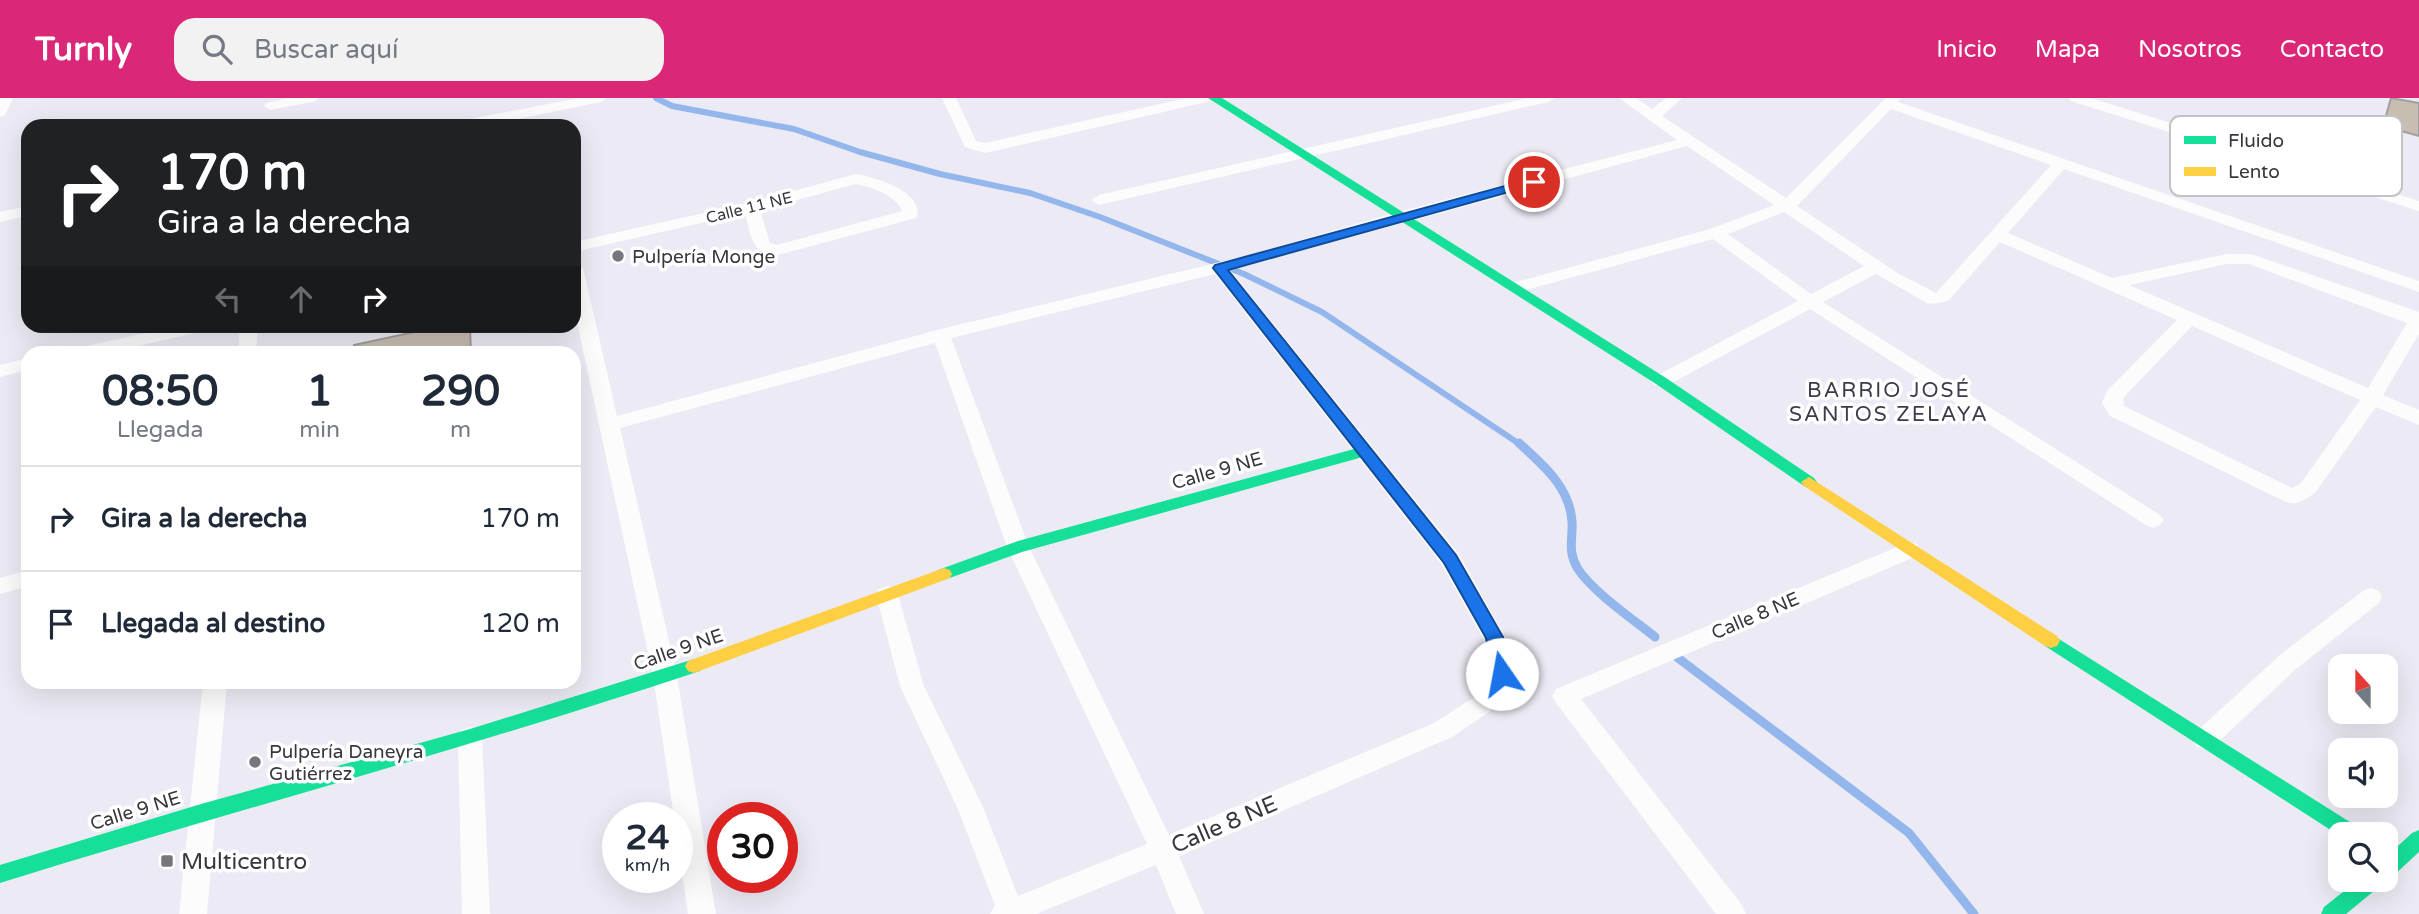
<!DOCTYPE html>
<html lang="es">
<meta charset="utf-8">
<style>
:root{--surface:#fff;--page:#f2f2f3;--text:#1f2937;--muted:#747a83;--line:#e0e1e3;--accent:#db2777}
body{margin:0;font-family:"Varela Round",sans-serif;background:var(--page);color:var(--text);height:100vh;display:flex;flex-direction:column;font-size:26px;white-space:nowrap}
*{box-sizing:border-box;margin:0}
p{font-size:23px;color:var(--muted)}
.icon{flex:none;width:38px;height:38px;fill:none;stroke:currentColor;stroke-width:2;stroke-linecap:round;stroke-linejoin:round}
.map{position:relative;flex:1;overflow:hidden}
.drawer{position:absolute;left:21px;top:248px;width:560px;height:343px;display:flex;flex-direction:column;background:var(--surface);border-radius:21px;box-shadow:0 7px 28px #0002}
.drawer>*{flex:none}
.guide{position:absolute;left:21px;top:21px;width:560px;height:214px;border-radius:21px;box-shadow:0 7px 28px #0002;background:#202124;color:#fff;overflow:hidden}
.needle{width:46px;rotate:339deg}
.controls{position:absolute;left:2328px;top:556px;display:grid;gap:14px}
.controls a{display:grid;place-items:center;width:70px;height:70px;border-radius:14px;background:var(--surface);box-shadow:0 7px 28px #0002;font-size:35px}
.speed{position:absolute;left:602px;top:704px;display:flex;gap:14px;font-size:35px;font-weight:700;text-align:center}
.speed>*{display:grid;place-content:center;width:91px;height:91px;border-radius:50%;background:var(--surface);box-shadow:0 7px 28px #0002;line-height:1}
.speed small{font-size:18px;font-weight:400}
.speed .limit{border:10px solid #d22;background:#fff;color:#111}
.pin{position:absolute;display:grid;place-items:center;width:60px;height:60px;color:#fff;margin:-30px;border:4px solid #fff;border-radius:50%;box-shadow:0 2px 7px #0007}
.me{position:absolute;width:77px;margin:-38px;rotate:348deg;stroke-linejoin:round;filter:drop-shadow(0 0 5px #0008)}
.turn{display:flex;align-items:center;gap:24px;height:147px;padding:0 21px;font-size:32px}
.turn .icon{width:91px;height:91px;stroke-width:2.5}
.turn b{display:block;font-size:49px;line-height:60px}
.lanes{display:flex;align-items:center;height:66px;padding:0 21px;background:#0003;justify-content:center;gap:35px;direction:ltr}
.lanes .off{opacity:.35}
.eta{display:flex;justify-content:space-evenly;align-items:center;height:119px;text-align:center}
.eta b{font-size:42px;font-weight:700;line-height:49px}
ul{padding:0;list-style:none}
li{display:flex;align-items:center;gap:21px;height:105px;padding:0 21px;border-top:2px solid var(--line)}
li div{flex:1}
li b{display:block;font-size:26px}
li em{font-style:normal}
header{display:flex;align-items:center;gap:42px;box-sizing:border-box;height:98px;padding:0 35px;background:var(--accent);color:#fff}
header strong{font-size:33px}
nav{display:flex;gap:38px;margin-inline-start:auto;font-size:24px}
.search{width:490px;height:63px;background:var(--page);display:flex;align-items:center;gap:18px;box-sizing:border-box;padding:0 24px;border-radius:21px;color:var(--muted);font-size:26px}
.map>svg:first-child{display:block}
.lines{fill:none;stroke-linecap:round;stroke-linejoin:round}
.stream-far1{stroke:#93b7ec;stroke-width:6}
.stream{stroke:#93b7ec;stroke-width:9}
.building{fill:#c8bdb1;stroke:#a19ea0;stroke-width:2}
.street{fill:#fcfcfd;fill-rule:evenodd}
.fast{fill:#16e098;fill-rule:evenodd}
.slow{fill:#ffcf43;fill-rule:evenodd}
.route{fill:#1a73e8;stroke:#114b97;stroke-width:2}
.poi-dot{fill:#77767e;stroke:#fff;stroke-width:2.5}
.labels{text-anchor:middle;stroke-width:7;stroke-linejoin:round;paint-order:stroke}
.far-street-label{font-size:16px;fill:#38373f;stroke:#fff}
.poi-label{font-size:19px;fill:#38373f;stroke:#fff;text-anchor:start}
.street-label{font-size:19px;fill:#38373f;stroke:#fff}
.neighbourhood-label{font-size:21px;letter-spacing:2px;fill:#3d3a4b;stroke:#fff}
.near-street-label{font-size:23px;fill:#38373f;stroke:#fff}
.near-poi-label{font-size:23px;fill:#38373f;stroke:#fff;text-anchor:start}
.key{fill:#fff;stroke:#c3c3c5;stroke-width:2}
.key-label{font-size:19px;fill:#38373f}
</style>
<header>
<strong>Turnly</strong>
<div class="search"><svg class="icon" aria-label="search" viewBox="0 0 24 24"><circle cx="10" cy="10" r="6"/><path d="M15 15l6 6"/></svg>Buscar aquí</div>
<nav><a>Inicio</a><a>Mapa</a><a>Nosotros</a><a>Contacto</a></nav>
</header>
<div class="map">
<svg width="2419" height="816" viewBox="0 0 2419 816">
<rect width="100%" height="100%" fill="#eceaf4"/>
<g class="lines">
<!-- stream-far1 -->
<path class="stream-far1" d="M656,0L672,8L794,31L860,54L940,76L1030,95L1100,119L1244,176L1322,214L1521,347"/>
<!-- stream -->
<g class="stream">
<path d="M1519,345C1543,367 1570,389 1572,424C1573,442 1567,453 1578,471C1592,493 1634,522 1655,539"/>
<path d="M1678,560L1909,735L1974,816"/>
</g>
</g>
<!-- building -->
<g class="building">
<path d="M2391,0L2419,5V38L2383,28Z"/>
<path d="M442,228H470L471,256H355L354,247Z"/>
</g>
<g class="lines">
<!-- street -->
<g class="street">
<path d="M0,0H13L5,17L0,19Z"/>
<path d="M289,0H318L316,3L271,12L264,8L266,5Z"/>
<path d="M579,0H608L601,4L483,28H452L460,23Z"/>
<path d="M942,0H956L976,43L985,45L1187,0H1214L1207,4L985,55L965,49Z"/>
<path d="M1528,0H1555L1548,4L1099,107L1091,102L1099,97Z"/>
<path d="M1619,0H1636L1652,11L1666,0H1682L1662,18L1786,100L1886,0H1901L1898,4L2419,183V194L2064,71L2008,135L2112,180L2227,156H2251L2419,214V236L2383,297L2419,312V327L2376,309L2315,395C2305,401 2298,408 2286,404L2110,318L2102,305L2107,293L2177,222L2000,144L1948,203L1933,206L1927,205L1876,176L1823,204L2160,417L2164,422L2160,427L2153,430L2146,427L1810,211L1668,287H1654L1651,283L1654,279L1798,203L1713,141L1515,195L1506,190L1509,186L1710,131L1774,107L1687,48L1230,172L1458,455L1505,539L1514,576L1489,614L1452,639L1179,758L1204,816H1176L1156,767L1036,816H990L995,807L957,709L900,588L876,497L879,491L887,488L895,491L898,497L924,588L983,709L1018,798L1147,746L1007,449L935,245L620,330L677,578L716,816H688L677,741V719H674L653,578L574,210V165L583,170L617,318L941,231L1245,158L1398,114L1677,42ZM1891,11L2051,67L1936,195L1899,176L1797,108ZM1784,114L1864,168L1811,196L1728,136ZM2227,166H2249L2407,225L2368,290L2129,187ZM1215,176L1442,467L1483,540L1490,575L1473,600L1434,625L1169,737L1029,449L951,240ZM2192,228L2360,302L2301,385L2292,390L2124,308L2123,300Z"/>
<path d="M2069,0H2091L2419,103V113L2071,3Z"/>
<path d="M856,76C876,80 918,91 918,116L916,120L778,157C751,157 751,137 745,115L574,154V144L749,105ZM856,86C872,89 897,98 902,113L777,147L770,145L760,112Z"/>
<path d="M28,108V118L0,124V114Z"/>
<path d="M178,228H210L207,232L105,256H68L77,250Z"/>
<path d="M240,228H258L256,256H238Z"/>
<path d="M28,260V272L0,279V267Z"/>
<path d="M1909,444L1917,446L1920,452L1917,458L1581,601L1742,807L1746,816H1716L1556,605L1552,598L1556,591Z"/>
<path d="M28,472V488L0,496V480Z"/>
<path d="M2371,490L2379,493L2382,499L2379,505L2296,571L2214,648L2205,651L2196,648L2193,641L2196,634L2280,557L2363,493Z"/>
<path d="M203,584H227L207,816H179Z"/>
<path d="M470,629L479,632L482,639L490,816H462L458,639L461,632Z"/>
</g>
<!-- fast -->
<g class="fast">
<path d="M1208,0H1222L1666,280L1814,380L1817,384L1814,388H1804L1656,286Z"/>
<path d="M1365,348L1370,349L1373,353L1370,357L1022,454L944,482L938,480L936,476L938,472L1018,443Z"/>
<path d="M2051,536L2361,731L2364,737L2340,738L2045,548L2042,543L2045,538Z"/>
<path d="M694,561L700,563L703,568L700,573C469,650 233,713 0,785V767L201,706L470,631Z"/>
<path d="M2419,732V754L2392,779L2385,782V760L2412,735Z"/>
<path d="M2358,782H2383L2380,788L2346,816H2321L2324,809Z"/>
</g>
<!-- slow -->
<g class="slow">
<path d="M1809,379L2057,538L2060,543L2057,548L2051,550L2045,548L1804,388L1801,384Z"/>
<path d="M944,470L950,472L952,476L950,480L694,575L688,573L685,568L688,563Z"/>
</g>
</g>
<!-- route -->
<path class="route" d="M1534,80L1538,81V86L1228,172L1456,457L1503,539L1511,576L1508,582L1502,584L1496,582L1493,576L1486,540L1444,465L1213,170L1215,167Z"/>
<!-- markers -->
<g class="poi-dot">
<circle cx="618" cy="158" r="7"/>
<circle cx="255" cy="664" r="7"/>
<rect x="160" y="756" width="14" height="14" rx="3.5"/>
</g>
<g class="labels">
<!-- far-street labels -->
<g class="far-street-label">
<text transform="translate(749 109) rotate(-14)" y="6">Calle 11 NE</text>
</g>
<!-- poi labels -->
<g class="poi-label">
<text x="632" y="165">Pulpería Monge</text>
<text x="269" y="660">Pulpería Daneyra<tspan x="269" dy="22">Gutiérrez</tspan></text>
</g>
<!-- street labels -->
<g class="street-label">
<text transform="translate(1217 372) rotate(-16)" y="7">Calle 9 NE</text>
<text transform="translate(1755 517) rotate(-23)" y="7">Calle 8 NE</text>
<text transform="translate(678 551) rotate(-19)" y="7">Calle 9 NE</text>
<text transform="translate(135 712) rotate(-17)" y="7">Calle 9 NE</text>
</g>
<!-- neighbourhood labels -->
<g class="neighbourhood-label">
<text x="1889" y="299">BARRIO JOSÉ<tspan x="1889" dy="24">SANTOS ZELAYA</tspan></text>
</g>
<!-- near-street labels -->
<g class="near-street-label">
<text transform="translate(1224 726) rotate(-23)" y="8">Calle 8 NE</text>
</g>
<!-- near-poi labels -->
<g class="near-poi-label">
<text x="181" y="771">Multicentro</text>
</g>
</g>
<!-- legend -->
<rect x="2170" y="18" width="232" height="80" rx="10" class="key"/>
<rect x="2184" y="38" width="32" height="8" fill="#16e098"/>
<rect x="2184" y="69" width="32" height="9" fill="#ffcf43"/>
<g class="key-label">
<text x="2228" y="49">Fluido</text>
<text x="2228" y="80">Lento</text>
</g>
</svg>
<div class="controls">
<a><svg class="needle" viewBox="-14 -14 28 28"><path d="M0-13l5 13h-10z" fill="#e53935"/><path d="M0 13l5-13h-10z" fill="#747a83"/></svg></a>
<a><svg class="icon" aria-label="sound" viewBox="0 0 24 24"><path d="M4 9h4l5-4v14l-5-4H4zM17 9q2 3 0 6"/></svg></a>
<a><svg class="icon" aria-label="search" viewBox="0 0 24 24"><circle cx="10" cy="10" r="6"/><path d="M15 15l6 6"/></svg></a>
</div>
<div class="speed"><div>24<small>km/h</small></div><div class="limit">30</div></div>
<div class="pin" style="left:1534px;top:84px;background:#d93025"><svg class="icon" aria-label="arrive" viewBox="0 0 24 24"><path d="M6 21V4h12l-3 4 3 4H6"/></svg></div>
<svg class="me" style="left:1502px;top:576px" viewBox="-20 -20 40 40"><circle r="19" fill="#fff"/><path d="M0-13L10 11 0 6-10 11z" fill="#1a73e8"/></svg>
<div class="guide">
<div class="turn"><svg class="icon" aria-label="right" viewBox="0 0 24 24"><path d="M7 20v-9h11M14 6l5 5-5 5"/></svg><div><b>170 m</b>Gira a la derecha</div></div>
<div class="lanes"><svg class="icon off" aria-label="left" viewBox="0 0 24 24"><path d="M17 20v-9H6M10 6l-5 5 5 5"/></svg><svg class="icon off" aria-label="ahead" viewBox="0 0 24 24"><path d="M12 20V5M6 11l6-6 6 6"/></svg><svg class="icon" aria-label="right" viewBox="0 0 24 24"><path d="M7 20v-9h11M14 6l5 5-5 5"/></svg></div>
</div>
<section class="drawer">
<div class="eta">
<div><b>08:50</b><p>Llegada</p></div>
<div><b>1</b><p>min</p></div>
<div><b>290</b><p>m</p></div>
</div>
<ul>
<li><svg class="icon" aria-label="right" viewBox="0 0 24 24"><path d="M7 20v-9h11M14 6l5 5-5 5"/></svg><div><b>Gira a la derecha</b></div><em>170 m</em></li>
<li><svg class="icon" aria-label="arrive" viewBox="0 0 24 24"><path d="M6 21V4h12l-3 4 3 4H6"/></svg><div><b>Llegada al destino</b></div><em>120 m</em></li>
</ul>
</section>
</div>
